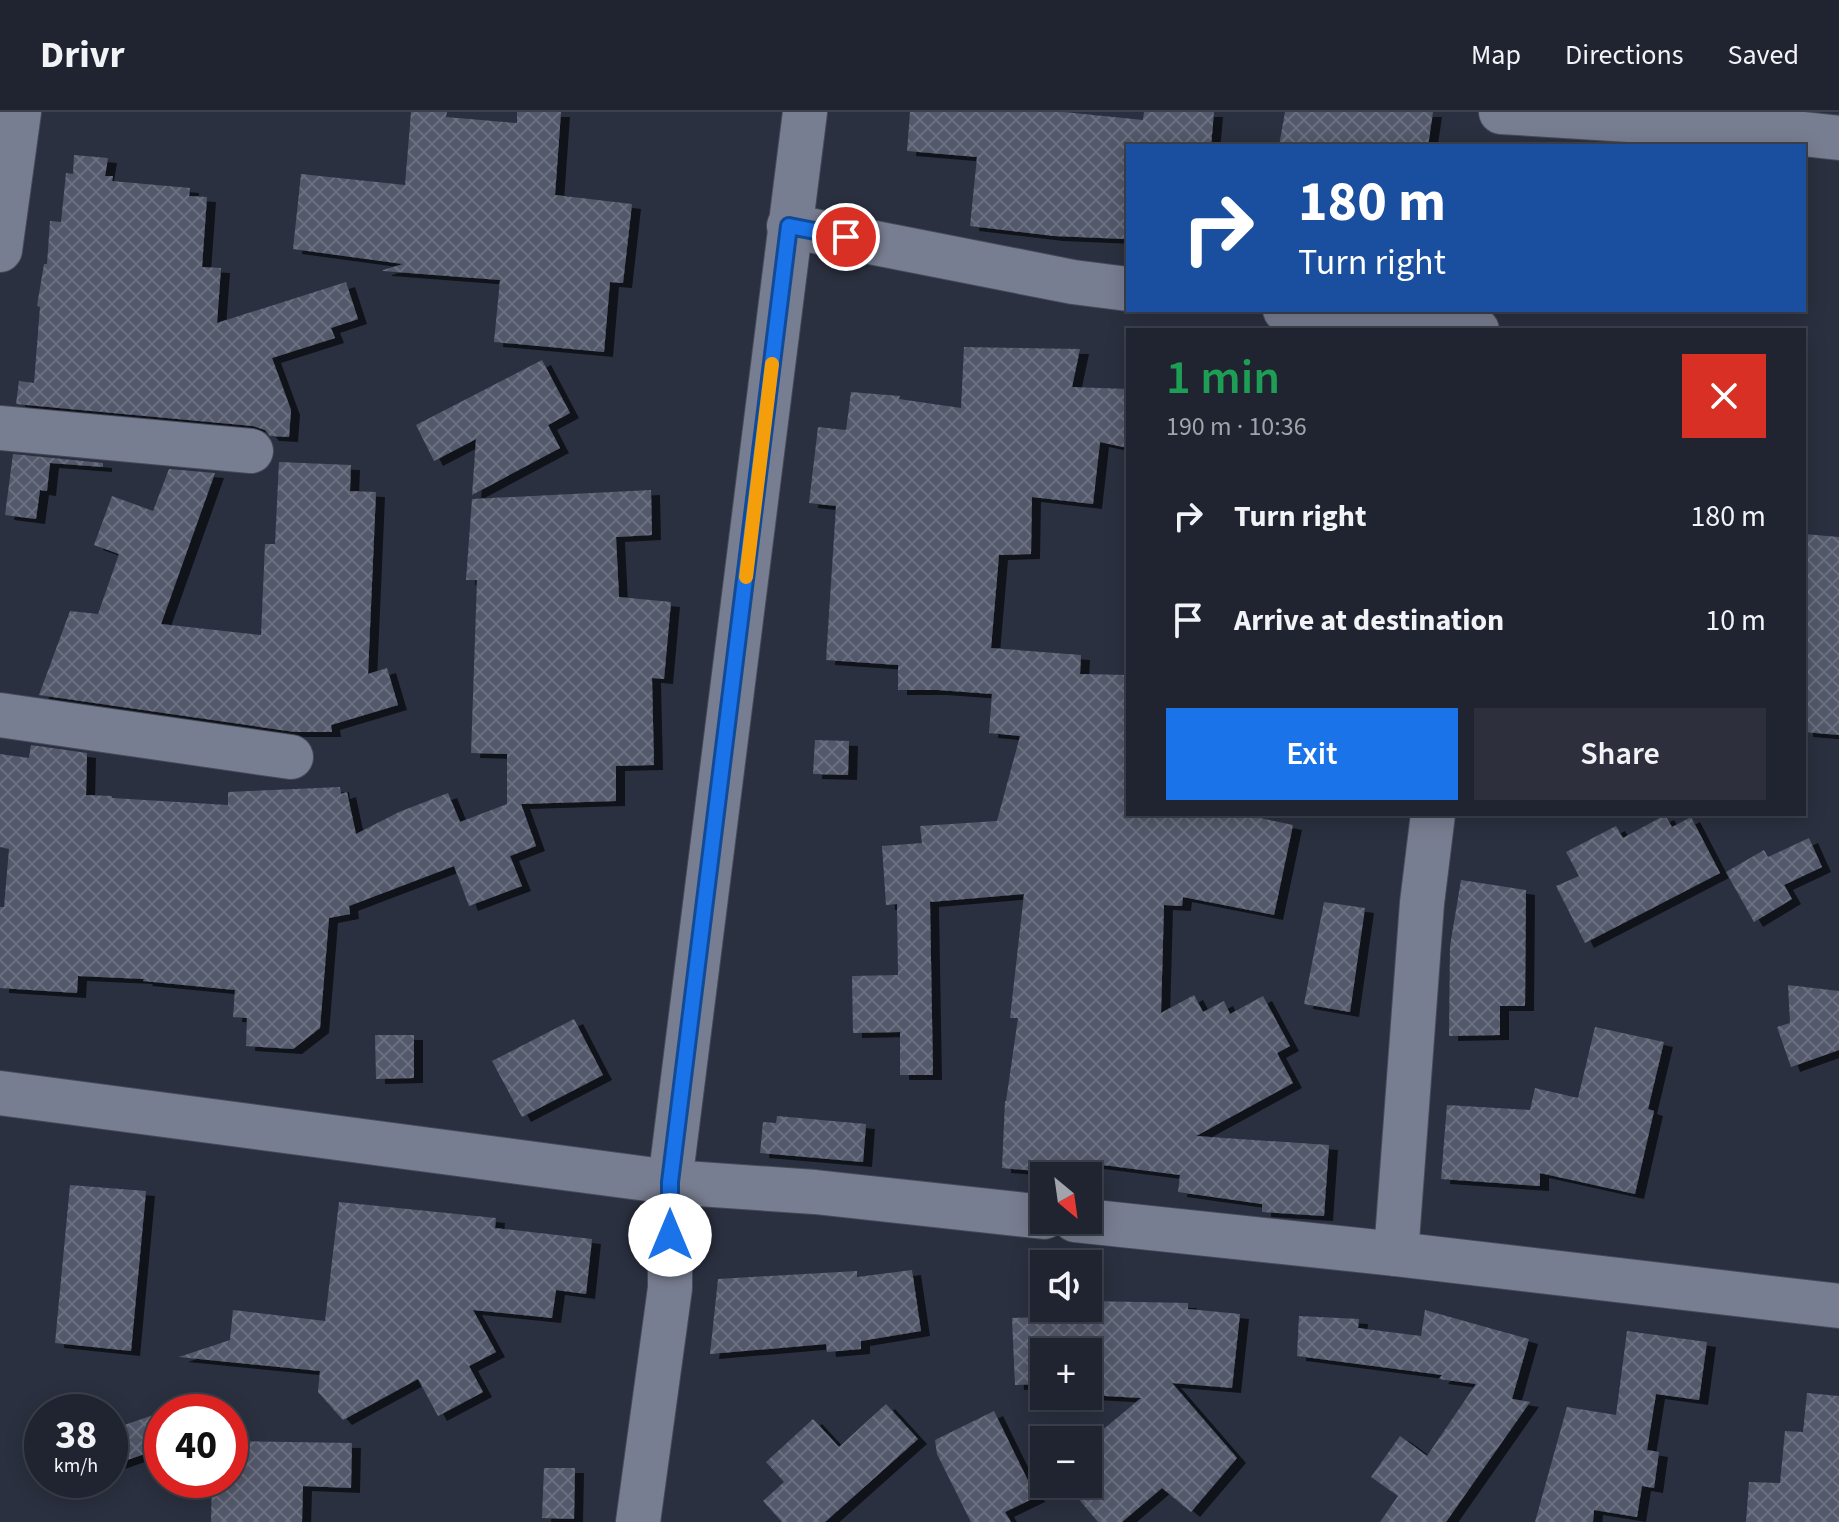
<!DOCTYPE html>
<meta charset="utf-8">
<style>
:root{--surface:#202430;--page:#2d303c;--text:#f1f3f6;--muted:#a2a4ab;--line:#3d414c;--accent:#1a73e8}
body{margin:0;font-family:"Source Sans 3",sans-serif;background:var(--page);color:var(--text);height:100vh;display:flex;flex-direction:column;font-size:30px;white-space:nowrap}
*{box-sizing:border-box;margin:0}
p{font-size:26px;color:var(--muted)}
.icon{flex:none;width:44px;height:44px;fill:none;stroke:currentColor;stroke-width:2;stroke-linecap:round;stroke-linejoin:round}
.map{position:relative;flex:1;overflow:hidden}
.panel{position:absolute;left:1126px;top:216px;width:680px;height:488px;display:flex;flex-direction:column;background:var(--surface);border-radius:0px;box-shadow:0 4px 20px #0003,0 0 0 2px var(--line)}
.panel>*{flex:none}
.top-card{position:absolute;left:1126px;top:32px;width:680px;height:168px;border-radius:0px;box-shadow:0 4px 20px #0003,0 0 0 2px var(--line);background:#1a4fa0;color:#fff;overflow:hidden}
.needle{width:52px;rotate:151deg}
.tools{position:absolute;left:1030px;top:1050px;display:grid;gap:16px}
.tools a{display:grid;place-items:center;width:72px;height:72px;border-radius:0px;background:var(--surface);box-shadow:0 4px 20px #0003,0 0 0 2px var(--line);font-size:40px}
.speed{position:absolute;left:24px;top:1282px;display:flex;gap:16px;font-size:40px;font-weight:700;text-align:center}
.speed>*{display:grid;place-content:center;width:104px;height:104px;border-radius:50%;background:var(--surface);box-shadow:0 4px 20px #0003,0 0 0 2px var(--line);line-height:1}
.speed small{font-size:20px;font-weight:400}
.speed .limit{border:12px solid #d22;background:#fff;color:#111}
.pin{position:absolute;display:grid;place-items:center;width:68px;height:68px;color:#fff;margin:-34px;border:4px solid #fff;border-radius:50%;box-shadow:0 2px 8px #0007}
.me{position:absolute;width:88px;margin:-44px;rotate:0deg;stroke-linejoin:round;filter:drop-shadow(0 0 6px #0008)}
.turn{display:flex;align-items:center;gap:28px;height:168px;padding:0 40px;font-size:36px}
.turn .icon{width:104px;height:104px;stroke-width:2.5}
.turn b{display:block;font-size:56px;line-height:68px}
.round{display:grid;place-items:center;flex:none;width:84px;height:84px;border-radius:0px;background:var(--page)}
.headline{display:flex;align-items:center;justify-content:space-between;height:136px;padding:0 40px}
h1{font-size:48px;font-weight:600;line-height:60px;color:#1e9e55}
.button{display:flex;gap:16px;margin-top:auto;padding:16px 40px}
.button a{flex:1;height:92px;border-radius:0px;background:var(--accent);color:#fff;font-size:32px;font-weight:600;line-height:92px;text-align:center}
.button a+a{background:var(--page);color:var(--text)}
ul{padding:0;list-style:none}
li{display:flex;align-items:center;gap:24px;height:104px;padding:0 40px}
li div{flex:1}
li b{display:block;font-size:30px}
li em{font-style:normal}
header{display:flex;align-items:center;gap:48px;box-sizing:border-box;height:112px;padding:0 40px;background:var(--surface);border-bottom:2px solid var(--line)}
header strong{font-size:38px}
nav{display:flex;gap:44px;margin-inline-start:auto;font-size:28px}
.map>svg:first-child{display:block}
.building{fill:url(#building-cross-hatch);filter:url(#shadow)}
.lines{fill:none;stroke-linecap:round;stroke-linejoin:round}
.minor-casing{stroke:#464b58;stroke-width:46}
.minor{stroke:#787e91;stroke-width:44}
.route-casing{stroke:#114b97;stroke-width:20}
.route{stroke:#1a73e8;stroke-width:14}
.slow{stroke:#f59e0b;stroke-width:14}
</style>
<header>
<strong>Drivr</strong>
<nav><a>Map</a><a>Directions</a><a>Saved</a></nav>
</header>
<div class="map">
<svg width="1839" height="1410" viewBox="0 0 1839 1410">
<defs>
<pattern id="building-cross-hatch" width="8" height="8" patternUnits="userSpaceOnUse" patternTransform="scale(2)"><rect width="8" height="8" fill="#52586a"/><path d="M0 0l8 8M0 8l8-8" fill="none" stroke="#6a6f7f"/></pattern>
<filter id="shadow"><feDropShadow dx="9" dy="5" stdDeviation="0" flood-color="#0009"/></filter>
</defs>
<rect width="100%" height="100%" fill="#2b3040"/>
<!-- building -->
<g class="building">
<path d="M411,0H447L446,5L517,11V0H561L555,83L632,92L623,171L610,170L604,240L494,230L500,168L383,159V158L403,152L293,137L301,62L405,73Z"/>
<path d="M910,0H1064L1143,8L1144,0H1214L1211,34H1128L1125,127L1054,124L970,114L977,45L907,39Z"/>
<path d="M1285,0H1433L1428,34H1279Z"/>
<path d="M74,43L108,46L105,64H113L112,69L190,76L189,84L207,85L202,155L221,156L217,211L346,170L358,207L331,216L335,226L272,246L291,298L289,325L270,324L265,318L253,314L16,292L19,269L34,271L40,195L37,194L44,152H47L50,109L61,110L66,61L73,62Z"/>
<path d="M964,235L1080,237L1072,275L1128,277V336L1100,330L1093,392L1032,385L1031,442L999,443L991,536L1081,543L1080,562L1128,563V702H1241L1293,713L1274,803L1183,785L1182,794L1164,793L1161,901L1194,883L1203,900L1224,889L1230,902L1263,884L1290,934L1277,941L1293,971L1196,1024L1329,1033L1324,1104L1262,1100V1092L1178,1080L1180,1063L1095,1052L1092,1064L1002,1056L1005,989H1006L1018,906H1010L1024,782L930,790L933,963H900V920L853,921L852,864L898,863L897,792L886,793L882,734L922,731L920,714L997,709L1020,624L989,621L992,582L938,578H898V553L826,548L836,394L809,391L818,315L846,318L851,280L900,284L899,287L961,296Z"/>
<path d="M542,248L570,301L548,313L560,336L472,383L476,327L434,349L416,313Z"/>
<path d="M13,342L103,351V355L50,351L47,379L40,378L36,407L5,403Z"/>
<path d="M279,350L351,353L350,379L376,380L368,562L387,556L398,593L331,613L332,620H295L39,583L70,499L98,502L119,442L94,433L112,384L153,399L169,357L215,361L161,512L261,523L265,432H275Z"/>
<path d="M651,378L652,423L616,425L619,485L671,490L664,567L652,566L654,653L616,654V689L521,692L536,734L510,744L522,774L469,794L454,754L349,794L350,802L329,806L320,916L293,937L246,934L247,906L233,905L235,878L143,869L144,867L78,864L77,881L0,876V795H4L9,737L0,735V642L29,646L31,633L87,641L86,683L112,684V686L228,693V680L340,675L341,682L347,680L356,722L399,700L448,681L460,710L507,692V642L471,641L477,468H466L472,387Z"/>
<path d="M1804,422L1839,425V623L1804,620Z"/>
<path d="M815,628L849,629L848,663L813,662Z"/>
<path d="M1665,703L1672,715L1691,705L1720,761L1585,831L1556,774L1579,764L1566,740L1616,714L1623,726Z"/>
<path d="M1809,726L1822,755L1784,773L1792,787L1754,810L1726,760L1764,738L1768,745Z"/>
<path d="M1461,768L1526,778L1525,894H1500V923L1449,924L1450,834Z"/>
<path d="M1324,790L1365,796L1350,900L1304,892Z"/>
<path d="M1788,873L1839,879V938L1791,955L1777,915L1790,911Z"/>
<path d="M574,907L603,963L522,1005L492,949Z"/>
<path d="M1595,915L1664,930L1648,997L1654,999L1635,1082L1540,1061V1074L1441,1067L1447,993L1530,998L1535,976L1578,986Z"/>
<path d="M375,923H414V966L376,967Z"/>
<path d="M777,1004L866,1012L863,1050L760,1041L763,1010L776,1011Z"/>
<path d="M70,1073L146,1079L131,1239L55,1231Z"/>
<path d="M339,1090L496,1106L495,1116L592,1127L586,1182L556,1178L552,1206L473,1198L496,1240L469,1254L483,1280L438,1304L418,1267L343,1308L318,1280L320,1259L179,1245L230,1228L233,1198L325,1209Z"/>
<path d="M912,1158L921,1219L861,1229V1237L827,1240L826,1232L710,1242L718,1167L857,1159V1165Z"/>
<path d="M1088,1189L1188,1191V1197L1240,1202L1232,1276L1172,1271L1237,1346L1191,1400L1162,1376L1122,1410H1098L1066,1372H1088V1330L1141,1286L1088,1283V1240H1044V1272L1015,1273L1012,1206L1073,1204V1196H1088Z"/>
<path d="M1425,1198L1529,1227L1512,1287L1530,1290L1446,1410H1380L1398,1384L1371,1365L1400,1324L1427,1344L1476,1272L1439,1267L1442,1263L1297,1244L1299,1204L1359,1207L1358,1216L1421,1224Z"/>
<path d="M1627,1219L1707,1230L1699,1288L1656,1282L1647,1338L1659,1340L1654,1376L1642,1374L1637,1405L1594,1398L1593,1410H1535L1567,1295L1616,1303Z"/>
<path d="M1807,1281L1839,1284V1410H1746L1749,1370L1780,1371L1785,1319L1803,1320Z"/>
<path d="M886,1292L918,1327L825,1410H782L763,1389L784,1370L766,1350L813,1307L839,1335Z"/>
<path d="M994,1299L1036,1385L1005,1400L1011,1410H971L937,1342L935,1328Z"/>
<path d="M162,1300V1336L110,1354V1318Z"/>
<path d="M230,1329L352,1331L351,1376L303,1374L302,1410H211L212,1368H230Z"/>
<path d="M544,1356H575L574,1407L542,1406Z"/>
</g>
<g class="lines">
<defs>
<g id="minor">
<path d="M1501,0L1740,15L1839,26"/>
<path d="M789,114L1073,170L1128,177"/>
<path d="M0,138L19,0"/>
<path d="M1285,198L1344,206L1477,218"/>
<path d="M0,316L251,339"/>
<path d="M0,603L291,645"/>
<path d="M0,981L670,1070L815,1080L1044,1105"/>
<path d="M1075,1108L1396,1142L1839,1194"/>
<path d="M1396,1142L1422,791L1433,702"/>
<path d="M638,1410L670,1176V1070L805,0"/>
</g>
</defs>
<!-- minor casing -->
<use href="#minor" class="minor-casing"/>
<!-- minor -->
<use href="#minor" class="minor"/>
</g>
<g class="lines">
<defs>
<path id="route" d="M670,1123V1070L789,114L846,125"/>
</defs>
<!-- route casing -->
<use href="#route" class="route-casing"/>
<!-- route -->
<use href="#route" class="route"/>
<!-- slow -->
<path class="slow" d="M746,465L772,252"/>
</g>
</svg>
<div class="tools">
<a><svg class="needle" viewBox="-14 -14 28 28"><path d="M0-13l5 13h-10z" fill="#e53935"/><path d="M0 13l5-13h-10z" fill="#a2a4ab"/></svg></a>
<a><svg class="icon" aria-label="sound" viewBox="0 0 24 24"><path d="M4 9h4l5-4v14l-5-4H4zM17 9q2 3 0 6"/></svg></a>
<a>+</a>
<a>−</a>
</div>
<div class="speed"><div>38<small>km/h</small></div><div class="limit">40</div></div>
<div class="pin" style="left:846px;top:125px;background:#d93025"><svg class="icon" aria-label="arrive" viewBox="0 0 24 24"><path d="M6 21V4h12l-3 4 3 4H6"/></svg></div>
<svg class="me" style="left:670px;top:1123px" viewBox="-20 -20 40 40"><circle r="19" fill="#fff"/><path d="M0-13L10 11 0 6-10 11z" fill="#1a73e8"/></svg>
<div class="top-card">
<div class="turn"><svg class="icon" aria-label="right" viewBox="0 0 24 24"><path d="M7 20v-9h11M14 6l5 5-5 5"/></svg><div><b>180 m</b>Turn right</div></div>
</div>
<section class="panel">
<div class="headline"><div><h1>1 min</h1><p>190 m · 10:36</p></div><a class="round" style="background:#d93025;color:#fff"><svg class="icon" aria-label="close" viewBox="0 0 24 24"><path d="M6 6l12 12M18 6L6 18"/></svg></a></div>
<ul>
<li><svg class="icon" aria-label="right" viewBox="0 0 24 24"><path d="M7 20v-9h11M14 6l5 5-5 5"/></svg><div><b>Turn right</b></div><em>180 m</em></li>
<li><svg class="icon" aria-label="arrive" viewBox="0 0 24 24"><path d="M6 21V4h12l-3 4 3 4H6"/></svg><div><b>Arrive at destination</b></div><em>10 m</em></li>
</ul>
<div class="button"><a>Exit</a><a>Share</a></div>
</section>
</div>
